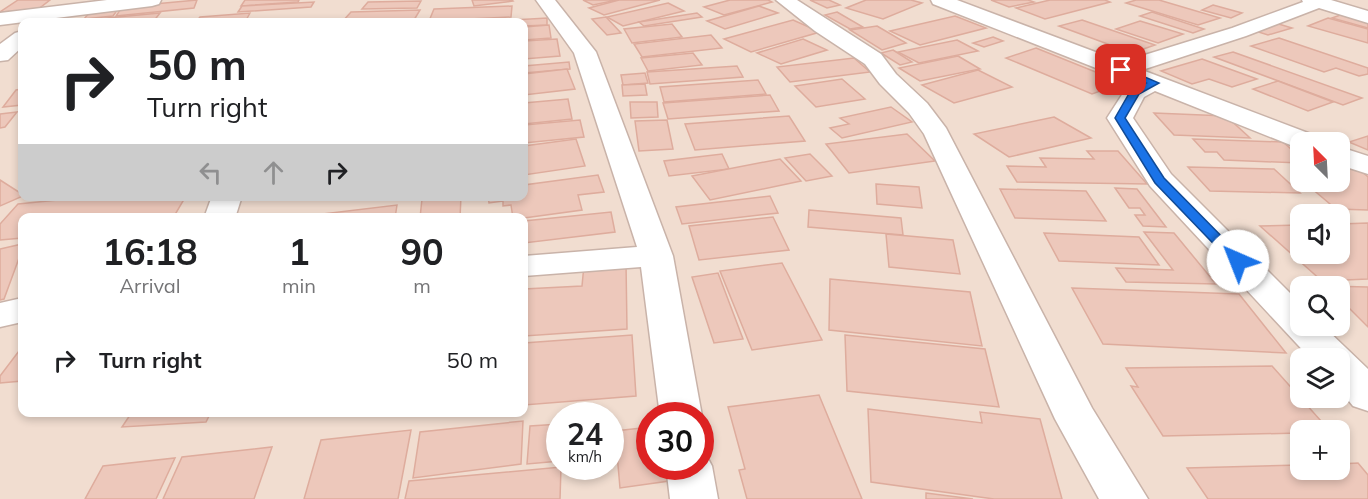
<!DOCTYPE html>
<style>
:root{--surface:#fff;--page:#f2f2f2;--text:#202124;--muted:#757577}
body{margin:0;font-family:Mulish,sans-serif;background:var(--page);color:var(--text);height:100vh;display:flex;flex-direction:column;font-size:22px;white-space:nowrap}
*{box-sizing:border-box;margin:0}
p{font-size:20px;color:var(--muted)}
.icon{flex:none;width:33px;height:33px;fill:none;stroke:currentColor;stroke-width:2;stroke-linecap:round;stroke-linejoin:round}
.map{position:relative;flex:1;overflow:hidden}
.drawer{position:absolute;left:18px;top:213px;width:510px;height:204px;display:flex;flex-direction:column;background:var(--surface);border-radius:12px;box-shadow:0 3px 9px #0003}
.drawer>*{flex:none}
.hud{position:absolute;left:18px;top:18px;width:510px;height:183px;border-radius:12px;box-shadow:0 3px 9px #0003;background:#fff;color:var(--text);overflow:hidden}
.needle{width:39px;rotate:336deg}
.tools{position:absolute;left:1290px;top:132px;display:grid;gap:12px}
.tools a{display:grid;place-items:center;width:60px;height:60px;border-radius:12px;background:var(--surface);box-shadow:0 3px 9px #0003;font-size:30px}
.speed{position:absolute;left:546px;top:402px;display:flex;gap:12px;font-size:30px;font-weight:700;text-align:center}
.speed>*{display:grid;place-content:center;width:78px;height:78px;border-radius:50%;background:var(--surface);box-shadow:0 3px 9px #0003;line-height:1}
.speed small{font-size:15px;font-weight:400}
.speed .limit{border:9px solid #d22;background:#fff;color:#111}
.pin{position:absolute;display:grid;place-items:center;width:51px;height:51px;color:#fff;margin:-26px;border-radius:12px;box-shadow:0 3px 9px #0006}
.me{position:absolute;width:66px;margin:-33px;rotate:316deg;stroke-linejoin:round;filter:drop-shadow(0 0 4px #0008)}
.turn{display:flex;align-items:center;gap:21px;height:126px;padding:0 30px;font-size:27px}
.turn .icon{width:78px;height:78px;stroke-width:2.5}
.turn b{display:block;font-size:42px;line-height:51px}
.lanes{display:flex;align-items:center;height:57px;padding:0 30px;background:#0003;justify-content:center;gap:30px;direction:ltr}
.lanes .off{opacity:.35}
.eta{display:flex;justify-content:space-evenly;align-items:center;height:102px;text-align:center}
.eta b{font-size:36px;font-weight:700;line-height:42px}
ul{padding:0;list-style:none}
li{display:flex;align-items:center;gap:18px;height:90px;padding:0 30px}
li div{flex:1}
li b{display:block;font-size:22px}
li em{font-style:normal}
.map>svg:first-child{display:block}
.residential{fill:#f1ddd0;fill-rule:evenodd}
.building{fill:#edc8bb;stroke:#deac9d;stroke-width:1.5}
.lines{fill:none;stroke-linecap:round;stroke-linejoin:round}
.minor-casing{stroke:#c9b3a9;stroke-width:3}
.minor{fill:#fff;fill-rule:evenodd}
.route{fill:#1a73e8;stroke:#114b97;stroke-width:1.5}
</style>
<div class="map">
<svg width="1368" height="499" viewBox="0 0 1368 499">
<rect width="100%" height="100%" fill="#faede1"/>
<!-- residential -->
<path class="residential" d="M0,0H1368V499H0ZM22,22H524V196H22ZM1300,142H1340V182H1300ZM1300,214H1340V254H1300ZM22,218H524V412H22ZM1300,286H1340V326H1300ZM1300,358H1340V398H1300ZM560,416H610V466H560ZM650,416H700V466H650ZM1300,430H1340V470H1300Z"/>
<!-- building -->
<g class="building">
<path d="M18,0H50L37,10L0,12Z"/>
<path d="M197,0L194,8L116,16L122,7Z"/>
<path d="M245,0H299L298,2L241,6Z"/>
<path d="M472,0H512L513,1L474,6Z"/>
<path d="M583,0H617L593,5Z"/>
<path d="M619,0H660L604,15L589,8Z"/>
<path d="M730,0H768L772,2L724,15L704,7Z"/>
<path d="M810,0H829L840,5L827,8Z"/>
<path d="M866,0H911L922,3L883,19L846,8Z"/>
<path d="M991,0H1028L1034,2L1009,7Z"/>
<path d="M1050,0H1105L1110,2L1045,19L1016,8Z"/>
<path d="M1136,0H1159L1220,18L1198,25L1126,3Z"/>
<path d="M421,1L417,8L362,9L368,2Z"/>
<path d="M314,2L311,7L238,12L242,6Z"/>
<path d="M668,3L684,11L623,26L607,17Z"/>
<path d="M1213,5L1242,13L1231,18L1202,10Z"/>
<path d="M512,6L511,17L429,21L434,9Z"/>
<path d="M759,6L778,13L725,29L707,21Z"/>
<path d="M118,9L113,16L84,19L90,12Z"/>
<path d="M420,10L414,20L342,22L351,12Z"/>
<path d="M837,12L863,27L850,29L825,15Z"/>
<path d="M1152,12L1204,29L1193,33L1140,16Z"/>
<path d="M160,13L153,22H73L75,21Z"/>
<path d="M250,13L245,22H196L200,17Z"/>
<path d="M697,13L702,17L644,26L639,22Z"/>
<path d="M1343,14L1368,21V28L1332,18Z"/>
<path d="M955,16L986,28L920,45L890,31Z"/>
<path d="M606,17L621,33L607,35L592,19Z"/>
<path d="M547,18V25L524,26V22H476Z"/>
<path d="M1328,18L1368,29V43L1308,26Z"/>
<path d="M793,20L820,32L751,52L724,39Z"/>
<path d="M1082,20L1155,45L1132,53L1059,26Z"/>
<path d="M1140,21L1183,34L1158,43L1116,29Z"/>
<path d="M1272,22L1292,28L1268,35L1249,29Z"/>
<path d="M672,24L682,37L632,43L624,29Z"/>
<path d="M549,25L551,38L524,40V27Z"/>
<path d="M877,26L906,43L882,50L850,30Z"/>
<path d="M711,35L722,48L642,57L634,44Z"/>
<path d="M993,37L1003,41L984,47L973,43Z"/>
<path d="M1279,38L1368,68V74L1359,76L1336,68L1324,72L1251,46Z"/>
<path d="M557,39L560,56L524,59V41Z"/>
<path d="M803,39L827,50L781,64L757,53Z"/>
<path d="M957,40L978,51L919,63L898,52Z"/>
<path d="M1036,48L1123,83L1092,94L1006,58Z"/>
<path d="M893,50L912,62L900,65L881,53Z"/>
<path d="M1233,52L1362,98L1343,105L1214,57Z"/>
<path d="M693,53L702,65L648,71L641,58Z"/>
<path d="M958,56L980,69L920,81L899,68Z"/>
<path d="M854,58L870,72L790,82L777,67Z"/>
<path d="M1202,59L1257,79L1232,87L1209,79L1192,84L1161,71Z"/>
<path d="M569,62L570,69L524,73V66Z"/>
<path d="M737,66L743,77L650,84L647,72Z"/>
<path d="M567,69L575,89L524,95V74Z"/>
<path d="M978,70L1012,87L954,103L922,85Z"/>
<path d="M645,73L648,83L623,85L621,75Z"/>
<path d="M842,79L865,99L816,107L795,86Z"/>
<path d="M758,80L766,94L664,102L660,87Z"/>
<path d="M1278,81L1333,102L1308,111L1253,89Z"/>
<path d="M645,84L647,95L623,96L622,85Z"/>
<path d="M22,89V105L3,107L16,90Z"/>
<path d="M770,95L779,111L668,119L663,103Z"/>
<path d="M568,99L572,119L524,124V103Z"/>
<path d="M630,102H657L658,117L631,118Z"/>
<path d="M891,107L912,122L842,138L830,128L849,124L840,118Z"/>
<path d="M17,112L5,127L0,128V114Z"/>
<path d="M1154,113L1226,116L1250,138L1174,135Z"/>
<path d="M789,116L805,141L695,150L685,124Z"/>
<path d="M1054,117L1091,138L1009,157L974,134Z"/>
<path d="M580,120L584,137L524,143V125Z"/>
<path d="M667,120L673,149L639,151L635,121Z"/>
<path d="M907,134L935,161L849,173L826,144Z"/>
<path d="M1368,136V150L1349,142Z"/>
<path d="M576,139L585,166L524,175V146Z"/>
<path d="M1193,139L1283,142L1300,157V163L1224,160L1217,152H1205Z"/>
<path d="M1087,151H1118L1147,184L1017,182L1007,166L1046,167L1040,158L1094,159Z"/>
<path d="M722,154L729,169L669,176L664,161Z"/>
<path d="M810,154L832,176L806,181L785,158Z"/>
<path d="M780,159L801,181L710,200L692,176Z"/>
<path d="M1188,167L1274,169L1300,193L1210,191Z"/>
<path d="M1340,169H1359L1368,177V210L1336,209L1304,182H1340Z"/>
<path d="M598,175L604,192L578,195L582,210L524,218H513L511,205L503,206V201L489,203L488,196H524V185Z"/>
<path d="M0,180L22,194L23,196L0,206Z"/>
<path d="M876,184L919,187L922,208L877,204Z"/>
<path d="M1115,188L1137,189L1166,227L1143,226L1135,215H1145L1140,208H1129Z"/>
<path d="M1000,189L1086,191L1106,221L1015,218Z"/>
<path d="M98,196H186L173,218H22V238L0,240V224L18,204Z"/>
<path d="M445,196H461L460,218H420L422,199Z"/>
<path d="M770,196L778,213L682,224L676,207Z"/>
<path d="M397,205L395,218H289Z"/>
<path d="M809,210L901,218L903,235L808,227Z"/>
<path d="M611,212L615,232L524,243V221Z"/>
<path d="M773,217L789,250L699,260L689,226Z"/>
<path d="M1368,223V279L1322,281L1260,226L1300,225V254H1340V224Z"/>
<path d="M1144,232L1174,233L1216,284L1126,282L1116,268L1173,270Z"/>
<path d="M1044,233L1139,237L1159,265L1059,261Z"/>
<path d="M886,234L953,240L960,274L889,267Z"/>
<path d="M22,244V250L4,299L0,300V249Z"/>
<path d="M626,263L627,329L524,336V289L582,286L584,265Z"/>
<path d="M782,263L822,340L752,350L720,271Z"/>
<path d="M718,273L743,339L714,343L692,277Z"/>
<path d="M830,279L970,292L982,346L829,330Z"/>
<path d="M1326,286L1368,287V327L1340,299V286Z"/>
<path d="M1072,288L1239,294L1286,353L1103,344Z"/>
<path d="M632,335L636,396L524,405V343Z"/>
<path d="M845,335L985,349L999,407L847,391Z"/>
<path d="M22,347V381L0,383V376Z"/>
<path d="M1272,366L1329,430H1300V433L1163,436L1131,386L1138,387L1126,368Z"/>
<path d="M819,395L862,499H747L739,470L745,469L728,407Z"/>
<path d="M868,409L982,423L980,412L1040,419L1062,499H994L871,482Z"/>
<path d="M132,412H211L206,422L122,427Z"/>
<path d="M523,421L521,464L413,478L420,432Z"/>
<path d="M560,424V461L527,464L530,426Z"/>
<path d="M650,427V466H667L669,481L620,488L615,431Z"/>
<path d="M411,430L398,499H304L321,440Z"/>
<path d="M272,447L254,499H163L182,457Z"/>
<path d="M175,458L156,499H85L103,466Z"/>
<path d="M1358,463L1368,475V499H1208L1187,468L1300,465V470H1340V464Z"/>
<path d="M561,467L560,499H405L409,481Z"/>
<path d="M926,493L973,499H926Z"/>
</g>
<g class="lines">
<defs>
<g id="minor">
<path d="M107,0H161L159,4L152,6L0,25V13Z"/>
<path d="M536,0H555L596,52L673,256L702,416L700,419V416H660L641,267L524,276V256L637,247L574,53Z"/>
<path d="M776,0H797L881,54L896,74L927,103L946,128L1092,408L1148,499H1099L1055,419L924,134L909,113L880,84L865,64L815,31Z"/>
<path d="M931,0H957L1122,62L1232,28L1303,2L1302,0H1331L1368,11V23L1319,8L1246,36L1142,70L1316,136L1320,142H1300V148H1298L1155,91L1144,97L1133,118L1171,174L1300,303V326H1323L1368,369V411L1353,406L1340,390V358H1310L1150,186L1107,118L1127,87L1134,83L933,4Z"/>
<path d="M22,31V47L8,60L0,61V44L15,33Z"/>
<path d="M1340,147L1368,156V174L1340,165Z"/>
<path d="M212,196H242L235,218H204Z"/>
<path d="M22,298V322L0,327V303Z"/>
<path d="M700,451L705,453L712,466L718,499H670L666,466H700Z"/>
</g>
</defs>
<!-- minor casing -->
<use href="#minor" class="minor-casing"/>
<!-- minor -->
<use href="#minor" class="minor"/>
</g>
<!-- route -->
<path class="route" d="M1118,68H1124L1159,83L1139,94L1125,118L1164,178L1243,258L1245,261L1243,264H1233L1155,183L1115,118L1131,90L1146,83L1118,72Z"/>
</svg>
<div class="tools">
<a><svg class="needle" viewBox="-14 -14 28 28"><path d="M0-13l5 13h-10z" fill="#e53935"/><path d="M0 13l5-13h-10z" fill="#757577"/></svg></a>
<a><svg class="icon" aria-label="sound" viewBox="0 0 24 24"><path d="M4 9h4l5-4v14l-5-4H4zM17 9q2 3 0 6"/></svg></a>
<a><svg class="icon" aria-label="search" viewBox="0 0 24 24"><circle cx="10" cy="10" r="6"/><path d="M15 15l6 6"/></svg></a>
<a><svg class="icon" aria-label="layers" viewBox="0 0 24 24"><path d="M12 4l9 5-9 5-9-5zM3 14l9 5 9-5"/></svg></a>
<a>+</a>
</div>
<div class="speed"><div>24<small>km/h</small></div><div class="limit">30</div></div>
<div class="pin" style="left:1121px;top:70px;background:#d93025"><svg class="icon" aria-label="arrive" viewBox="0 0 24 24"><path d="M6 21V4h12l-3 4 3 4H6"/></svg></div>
<svg class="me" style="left:1238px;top:261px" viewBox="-20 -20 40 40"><circle r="19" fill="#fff"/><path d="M0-13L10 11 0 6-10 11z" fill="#1a73e8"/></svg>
<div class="hud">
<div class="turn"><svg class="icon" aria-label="right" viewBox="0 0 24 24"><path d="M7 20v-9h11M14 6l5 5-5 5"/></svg><div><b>50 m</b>Turn right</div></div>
<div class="lanes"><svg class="icon off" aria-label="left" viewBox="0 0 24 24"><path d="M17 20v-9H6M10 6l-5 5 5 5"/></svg><svg class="icon off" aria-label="ahead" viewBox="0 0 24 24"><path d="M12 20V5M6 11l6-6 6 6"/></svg><svg class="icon" aria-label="right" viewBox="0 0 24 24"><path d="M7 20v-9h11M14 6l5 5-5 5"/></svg></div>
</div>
<section class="drawer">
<div class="eta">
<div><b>16:18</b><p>Arrival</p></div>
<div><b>1</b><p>min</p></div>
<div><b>90</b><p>m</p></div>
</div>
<ul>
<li><svg class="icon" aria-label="right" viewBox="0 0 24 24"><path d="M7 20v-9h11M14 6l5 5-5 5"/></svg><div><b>Turn right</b></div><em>50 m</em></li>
</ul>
</section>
</div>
